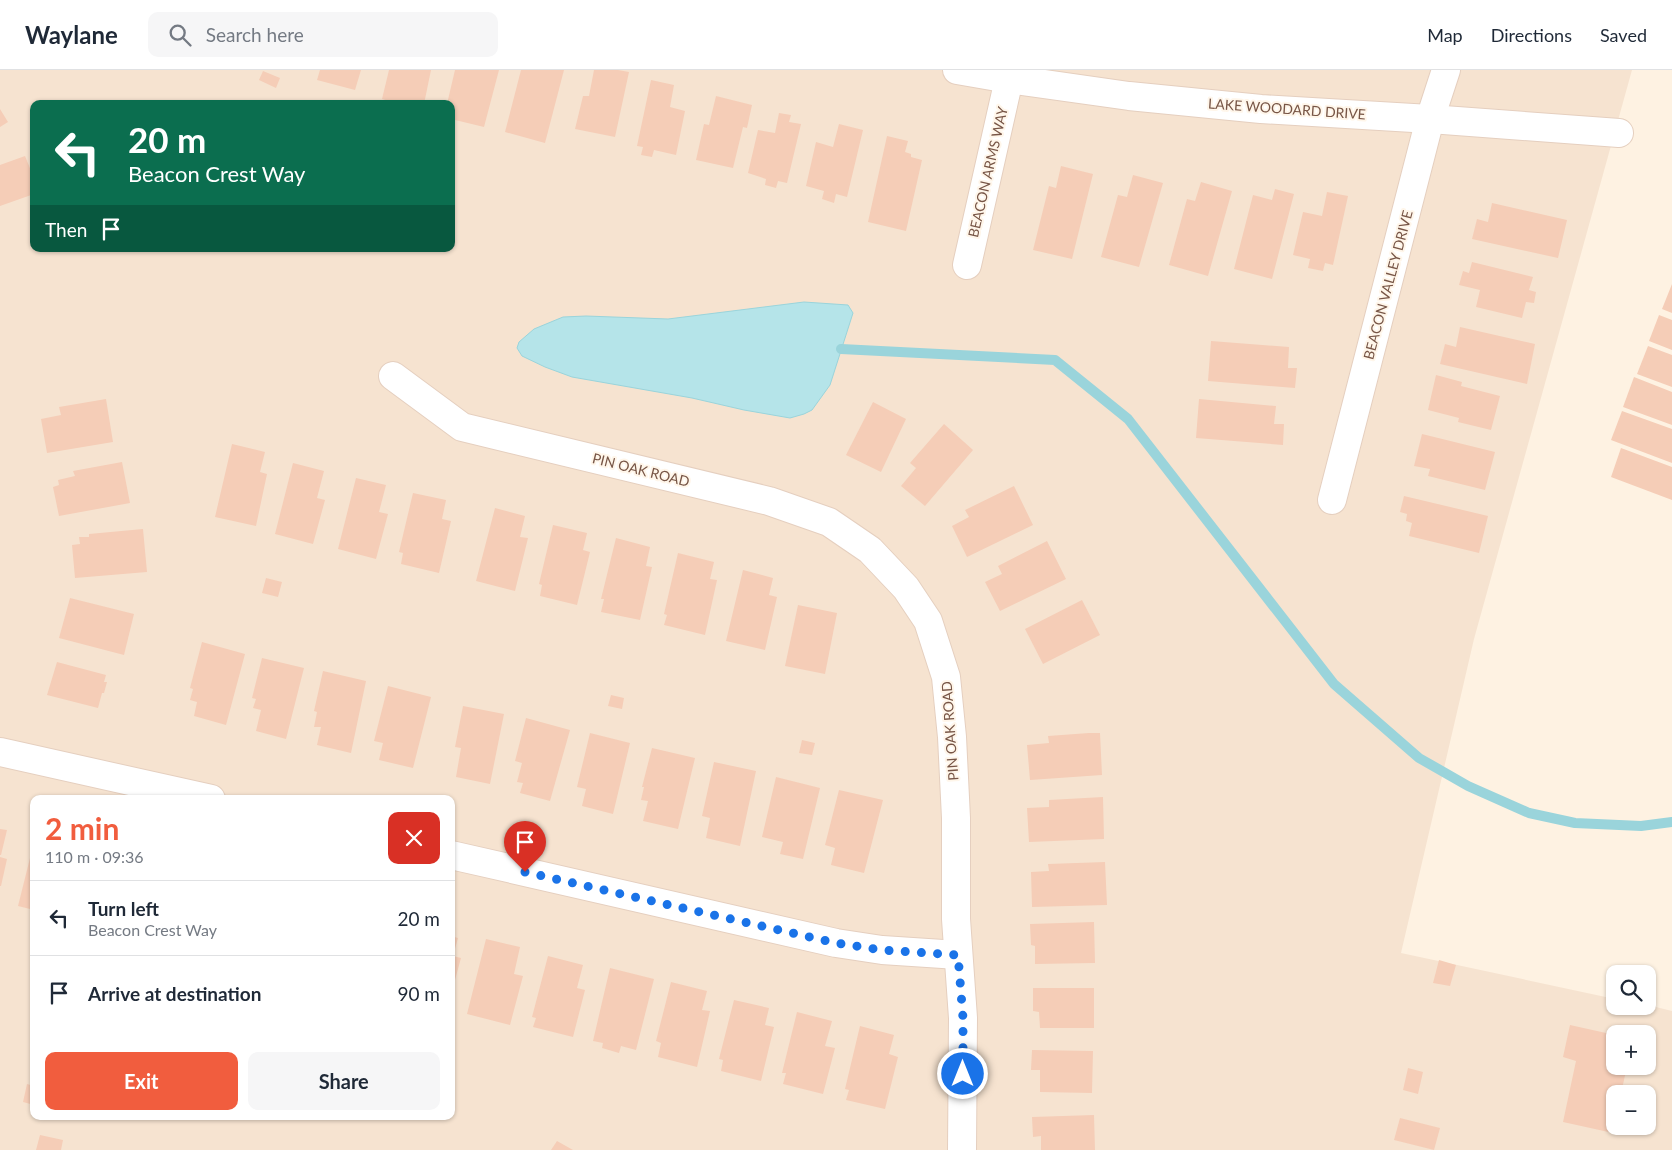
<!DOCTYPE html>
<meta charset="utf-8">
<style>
:root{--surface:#fff;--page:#f6f6f7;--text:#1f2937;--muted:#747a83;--line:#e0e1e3;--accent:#f15d3e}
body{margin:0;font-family:Lato,sans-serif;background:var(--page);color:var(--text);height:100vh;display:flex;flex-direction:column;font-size:19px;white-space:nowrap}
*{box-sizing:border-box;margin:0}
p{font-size:16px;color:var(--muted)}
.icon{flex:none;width:28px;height:28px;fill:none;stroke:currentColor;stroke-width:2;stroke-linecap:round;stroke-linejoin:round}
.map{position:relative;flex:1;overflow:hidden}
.panel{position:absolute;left:30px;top:725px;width:425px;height:325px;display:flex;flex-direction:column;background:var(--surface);border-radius:10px;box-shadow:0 1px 4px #0004}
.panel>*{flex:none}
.banner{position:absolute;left:30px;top:30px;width:425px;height:152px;border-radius:10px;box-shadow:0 1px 4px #0004;background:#0b6e4f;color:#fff;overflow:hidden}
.controls{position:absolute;left:1606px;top:895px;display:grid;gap:10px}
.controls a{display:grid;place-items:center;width:50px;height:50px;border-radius:10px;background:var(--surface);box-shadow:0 1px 4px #0004;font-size:25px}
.pin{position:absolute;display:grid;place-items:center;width:42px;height:42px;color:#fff;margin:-51px -21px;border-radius:50% 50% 50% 0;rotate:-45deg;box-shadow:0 0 5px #0007}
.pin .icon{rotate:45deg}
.me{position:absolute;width:55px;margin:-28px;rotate:0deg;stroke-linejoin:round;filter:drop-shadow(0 0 4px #0008)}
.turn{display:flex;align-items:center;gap:18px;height:105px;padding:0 15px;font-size:22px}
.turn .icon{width:65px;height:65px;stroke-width:2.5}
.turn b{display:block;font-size:35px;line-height:42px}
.then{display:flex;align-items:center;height:48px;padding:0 15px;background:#0003;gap:10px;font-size:19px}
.round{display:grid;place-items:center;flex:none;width:52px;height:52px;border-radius:10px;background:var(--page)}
.summary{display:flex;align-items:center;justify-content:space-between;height:85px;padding:0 15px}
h1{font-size:30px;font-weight:700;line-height:38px;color:var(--accent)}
.button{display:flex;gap:10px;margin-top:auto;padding:10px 15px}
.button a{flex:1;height:58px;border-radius:10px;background:var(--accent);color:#fff;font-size:20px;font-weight:700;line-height:58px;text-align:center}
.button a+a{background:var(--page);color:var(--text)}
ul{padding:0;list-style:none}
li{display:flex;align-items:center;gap:15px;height:75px;padding:0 15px;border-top:1px solid var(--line)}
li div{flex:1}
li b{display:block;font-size:19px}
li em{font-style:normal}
header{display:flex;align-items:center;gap:30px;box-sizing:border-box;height:70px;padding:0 25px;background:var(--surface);border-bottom:1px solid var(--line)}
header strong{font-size:24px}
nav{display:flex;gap:28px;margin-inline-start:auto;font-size:18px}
.search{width:350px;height:45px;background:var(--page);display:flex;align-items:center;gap:12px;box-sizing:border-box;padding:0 18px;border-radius:10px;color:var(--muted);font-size:19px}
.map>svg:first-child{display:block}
.residential{fill:#f6e3d0;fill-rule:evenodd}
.water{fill:#b5e4e9;stroke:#9ad4db}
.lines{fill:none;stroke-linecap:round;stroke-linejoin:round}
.stream{stroke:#9ad4db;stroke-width:10}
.building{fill:#f5cdb7}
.minor-casing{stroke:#e5cfbf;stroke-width:30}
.minor{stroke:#fff;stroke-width:28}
.route{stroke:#1a73e8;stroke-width:9;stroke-dasharray:0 16.2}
.labels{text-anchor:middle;stroke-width:4;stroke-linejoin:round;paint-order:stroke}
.street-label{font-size:14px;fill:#775546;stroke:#fff6ea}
</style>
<header>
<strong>Waylane</strong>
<div class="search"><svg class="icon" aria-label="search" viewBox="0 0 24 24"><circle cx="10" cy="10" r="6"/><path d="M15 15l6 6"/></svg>Search here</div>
<nav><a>Map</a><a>Directions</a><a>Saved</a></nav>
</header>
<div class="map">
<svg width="1672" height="1080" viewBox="0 0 1672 1080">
<rect width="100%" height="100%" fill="#fef2e2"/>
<!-- residential -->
<path class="residential" d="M0,0H1632L1474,569L1401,883L1615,929V936L1648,935L1672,941V1080H0ZM34,34H451V179H34ZM34,729H451V1046H34ZM1615,964H1648V996H1615ZM1615,1024H1648V1056H1615Z"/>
<!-- water -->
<path class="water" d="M804,232L848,235L853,243L830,315L812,340L804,344L790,348L744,340L692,328L572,307L545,297L522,286L517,278L519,272L534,259L563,247L586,246L668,249Z"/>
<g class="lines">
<!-- stream -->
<path class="stream" d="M841,279L1055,290L1128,349L1334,614L1419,688L1468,716L1529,743L1575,753L1641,756L1672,752"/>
</g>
<!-- building -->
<g class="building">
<path d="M320,0H361L355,20L317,10Z"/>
<path d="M389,0H431L424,34H400L382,29Z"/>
<path d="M455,0H499L484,57L451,49V34H447Z"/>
<path d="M521,0H564L545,73L505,62Z"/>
<path d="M594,0H618L629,2L615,67L575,59L583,26H589Z"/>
<path d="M263,1L280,8L276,18L259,10Z"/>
<path d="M651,10L674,15L670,37L685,41L676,85L654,80L652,87L641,85L643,77L637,76Z"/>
<path d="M716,26L752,35L747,58L743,57L733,98L696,90L704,54L709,55Z"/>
<path d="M0,39L8,52L0,57Z"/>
<path d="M779,43L791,45L789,52L801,54L787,113L778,111L776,118L765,115L766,109L748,103L758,60L775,63Z"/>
<path d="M839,54L863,60L847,127L836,124L834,133L822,129L824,121L806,116L816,72L833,77Z"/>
<path d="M887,66L908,71L905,82L911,84V87L922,90L906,161L868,152Z"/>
<path d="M25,86L34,108V124L0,136V95Z"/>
<path d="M1061,96L1093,104L1072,189L1033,180L1049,116L1056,118Z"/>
<path d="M1133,105L1163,113L1139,197L1101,187L1118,125L1127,127Z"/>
<path d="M1201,112L1232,121L1208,206L1169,195L1187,129L1195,131Z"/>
<path d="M1275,119L1294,124L1272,209L1234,199L1253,125L1272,130Z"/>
<path d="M1327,122L1348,126L1333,195L1325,193L1323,201L1308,198L1310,189L1293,185L1303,142L1322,146Z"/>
<path d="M1492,133L1567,150L1558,188L1472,169L1477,149L1488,152Z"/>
<path d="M1472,192L1533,207L1529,220L1536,222L1534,233L1526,232L1522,248L1476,237L1480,220L1459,215L1463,201L1469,203Z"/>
<path d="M1672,214V243L1662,239Z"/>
<path d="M1659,245L1672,250V280L1649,271Z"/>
<path d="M1460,257L1535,274L1527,314L1440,294L1445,274L1456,277Z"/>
<path d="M1211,271L1289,277L1288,298H1297L1295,318L1208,311Z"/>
<path d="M1648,276L1672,285V317L1637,304Z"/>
<path d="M1436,305L1462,312L1461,316L1500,326L1491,360L1458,352L1459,348L1428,340Z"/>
<path d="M1634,307L1672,322V355L1623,337Z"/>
<path d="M106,329L113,372L47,383L41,349L61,345L59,337Z"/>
<path d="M1199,329L1276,336L1274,354H1284L1283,375L1196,368Z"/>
<path d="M873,332L906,349L881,402L846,385Z"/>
<path d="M1622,341L1672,359V393L1611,370Z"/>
<path d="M944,354L973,380L925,436L901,416L916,398L910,393Z"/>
<path d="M1422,364L1495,382L1485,420L1428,406L1430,399L1414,396Z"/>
<path d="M232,374L265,382L260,402L267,404L256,456L215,447Z"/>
<path d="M1621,378L1672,397V430L1611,407Z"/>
<path d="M122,392L130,433L59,446L53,417L59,415L58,410L75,406L73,401Z"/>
<path d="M293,393L324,401L317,428L325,430L313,474L275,464Z"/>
<path d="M356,408L386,415L379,442L388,444L376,489L338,479Z"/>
<path d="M1014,416L1033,455L967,487L952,456L969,447L965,440Z"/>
<path d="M413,423L446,430L442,449L451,451L439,503L401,494L403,483L399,482Z"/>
<path d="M1404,426L1488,446L1479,483L1409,466L1412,453L1406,451L1407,444L1400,442Z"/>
<path d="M495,438L525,446L520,467L528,468L515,521L476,511Z"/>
<path d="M553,455L587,463L583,480L590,482L577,535L540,526L542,515L539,514Z"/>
<path d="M143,459L147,502L75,508L72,475L80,474L79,467H89V464Z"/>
<path d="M616,468L650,477L646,496L652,497L640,550L601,542L604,529H601Z"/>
<path d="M1047,471L1066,509L1000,541L985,512L1002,504L998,496Z"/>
<path d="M678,483L714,492L710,509L717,510L705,565L664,555L667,545L664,544Z"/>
<path d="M743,500L773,508L769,525L777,527L765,580L726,571Z"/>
<path d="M266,508L282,512L278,527L262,523Z"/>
<path d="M70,528L134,544L124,585L59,568Z"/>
<path d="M1082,530L1100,565L1043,594L1025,559Z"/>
<path d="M798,535L837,543L825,604L785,596Z"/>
<path d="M202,572L245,584L226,655L194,646L197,632L190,630L193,619L190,618Z"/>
<path d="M262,588L304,598L286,669L256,661L261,640L253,638L256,629L252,628Z"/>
<path d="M57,592L106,605L104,612H107L104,623H102L98,638L47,625Z"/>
<path d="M323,601L366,611L351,683L317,675L321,657H314L317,642L314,641Z"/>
<path d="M388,616L431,627L413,698L379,690L383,673L374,671Z"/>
<path d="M611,625L624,628L622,639L608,636Z"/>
<path d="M463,636L504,644L490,714L456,707L461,678L455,677Z"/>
<path d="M526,648L570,660L550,731L520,723L523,713L517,712L522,693L515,691Z"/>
<path d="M590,663L630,673L613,744L582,736L586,719L577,717Z"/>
<path d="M1089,663H1100L1102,705L1030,710L1027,675L1049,673L1048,666Z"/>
<path d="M802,670L815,673L812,685L799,683Z"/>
<path d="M652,678L695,688L678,759L643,751L648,731L641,730L644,717H642Z"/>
<path d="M714,692L756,701L740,776L706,768L710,748L702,746Z"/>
<path d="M776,707L820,718L803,789L780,784L783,772L762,767Z"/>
<path d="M839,720L883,730L864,803L831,795L835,778L825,775Z"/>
<path d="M1103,727L1104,769L1029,772L1027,738L1049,737V730Z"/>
<path d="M0,759L7,760L1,785H0Z"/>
<path d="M33,776L34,777V840L18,836Z"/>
<path d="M0,787L7,789L1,816H0Z"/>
<path d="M1105,792L1107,835L1032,837L1031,802L1049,801L1048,794Z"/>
<path d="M1094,852L1095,893L1035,894V876L1031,875L1030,854Z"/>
<path d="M451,866L458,868L453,886L461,888L452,921Z"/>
<path d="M486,869L520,877L514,904L523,906L510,955L467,944Z"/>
<path d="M548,886L583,895L577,918L585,920L573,967L533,957L536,948L532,947Z"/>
<path d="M1439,890L1456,895L1450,916L1433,913Z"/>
<path d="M610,898L654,909L636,980L621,976L619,983L602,978L603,973L593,971Z"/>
<path d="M671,912L707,921L702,940L710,941L697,997L658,987L661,973L656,971Z"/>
<path d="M1033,918H1094V958H1040L1039,942L1033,941Z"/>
<path d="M734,930L769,938L765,955L774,957L761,1011L721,1001L723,990L719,989Z"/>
<path d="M797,942L832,951L825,976L835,978L823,1024L783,1014L786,1003H782Z"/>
<path d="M1570,955L1615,965V996H1627L1621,1024H1615V1052L1613,1063L1563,1052L1576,991L1563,987Z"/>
<path d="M860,956L894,965L889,984L898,987L885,1039L846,1030L849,1020L845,1019Z"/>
<path d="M1032,980L1093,981L1092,1023L1040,1022V1000H1031Z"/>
<path d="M1408,998L1423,1002L1418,1024L1403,1020Z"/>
<path d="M27,1014L34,1016V1035L23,1032Z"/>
<path d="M1094,1045L1095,1080H1041V1066L1033,1067L1032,1047Z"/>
<path d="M1400,1048L1440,1058L1434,1080L1394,1070Z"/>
<path d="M40,1065L63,1070L61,1080H36Z"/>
<path d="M557,1071L573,1080H551Z"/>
</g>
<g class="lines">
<defs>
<g id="minor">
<path d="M957,0L1009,9L1129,26L1261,39L1430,49L1619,63"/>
<path d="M967,195L1009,9"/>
<path d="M393,306L462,357L769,431L829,452L870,480L906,518L928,551L946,607L952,667L956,748V849L963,948L962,1080"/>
<path d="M1332,430L1430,49L1446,0"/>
<path d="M0,682L211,729"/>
<path d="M451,785L836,873L882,880L958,885"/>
</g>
</defs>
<!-- minor casing -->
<use href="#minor" class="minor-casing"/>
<!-- minor -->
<use href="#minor" class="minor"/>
</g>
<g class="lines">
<!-- route -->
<path class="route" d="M525,802L836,873L882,880L958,885L963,948V1004"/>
</g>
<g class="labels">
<!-- street labels -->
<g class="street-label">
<text transform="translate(1287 39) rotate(4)" y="5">LAKE WOODARD DRIVE</text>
<text transform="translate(988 102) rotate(-77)" y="5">BEACON ARMS WAY</text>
<text transform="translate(1388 215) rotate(-75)" y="5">BEACON VALLEY DRIVE</text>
<text transform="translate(641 400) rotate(14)" y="5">PIN OAK ROAD</text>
<text transform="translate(950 661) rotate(-94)" y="5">PIN OAK ROAD</text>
</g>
</g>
</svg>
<div class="controls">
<a><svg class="icon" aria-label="search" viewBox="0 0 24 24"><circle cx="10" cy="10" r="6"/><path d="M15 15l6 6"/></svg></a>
<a>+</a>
<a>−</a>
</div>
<div class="pin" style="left:525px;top:802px;background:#d93025"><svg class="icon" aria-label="arrive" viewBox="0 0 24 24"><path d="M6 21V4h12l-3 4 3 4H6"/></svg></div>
<svg class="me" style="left:963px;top:1004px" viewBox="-20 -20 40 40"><circle r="17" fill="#1a73e8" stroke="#fff" stroke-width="3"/><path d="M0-11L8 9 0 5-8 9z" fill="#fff"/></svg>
<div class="banner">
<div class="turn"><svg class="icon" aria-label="left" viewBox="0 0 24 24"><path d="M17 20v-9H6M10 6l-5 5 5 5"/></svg><div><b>20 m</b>Beacon Crest Way</div></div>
<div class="then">Then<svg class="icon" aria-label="arrive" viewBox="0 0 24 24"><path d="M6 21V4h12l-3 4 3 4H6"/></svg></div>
</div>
<section class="panel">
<div class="summary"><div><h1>2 min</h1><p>110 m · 09:36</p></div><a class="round" style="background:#d93025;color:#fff"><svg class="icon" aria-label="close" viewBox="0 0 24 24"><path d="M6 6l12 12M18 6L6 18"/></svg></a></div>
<ul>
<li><svg class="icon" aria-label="left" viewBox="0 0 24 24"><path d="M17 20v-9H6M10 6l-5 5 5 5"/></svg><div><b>Turn left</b><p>Beacon Crest Way</p></div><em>20 m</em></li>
<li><svg class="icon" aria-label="arrive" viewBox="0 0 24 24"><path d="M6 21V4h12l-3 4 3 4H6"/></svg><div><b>Arrive at destination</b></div><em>90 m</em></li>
</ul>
<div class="button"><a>Exit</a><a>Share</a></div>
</section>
</div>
